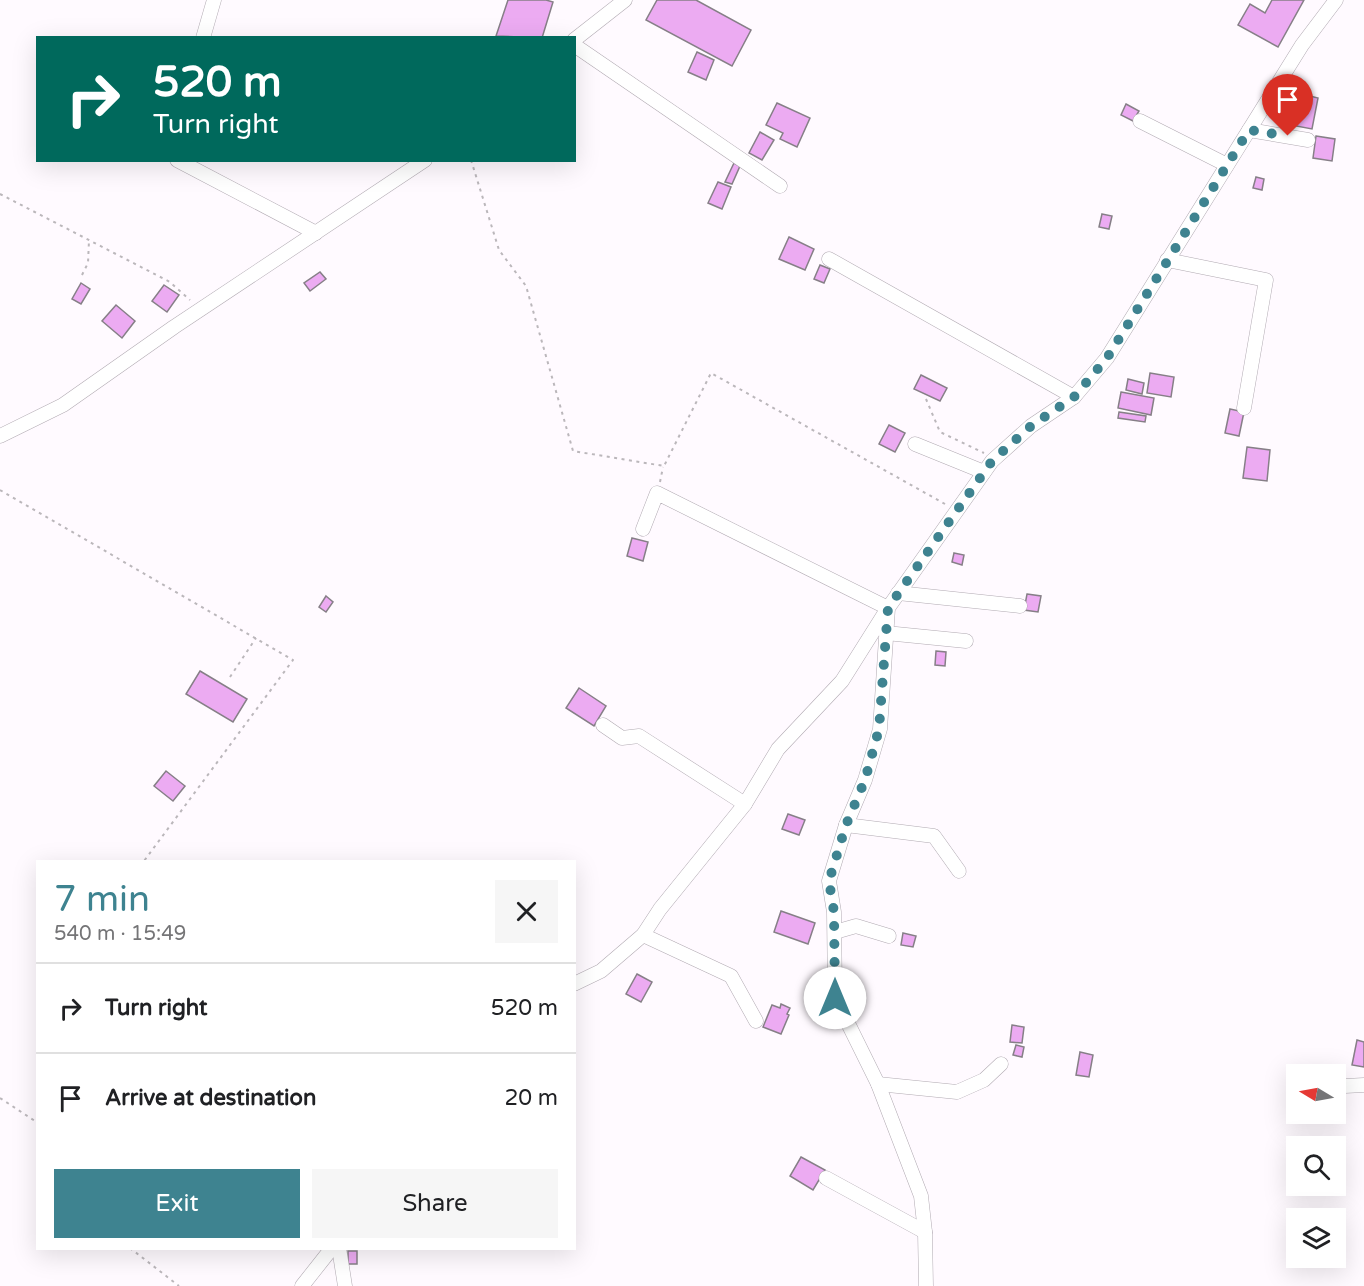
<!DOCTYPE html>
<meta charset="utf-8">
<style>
:root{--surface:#fff;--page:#f6f6f6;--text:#202124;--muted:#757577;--line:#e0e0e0;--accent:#3e8390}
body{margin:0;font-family:"Varela Round",sans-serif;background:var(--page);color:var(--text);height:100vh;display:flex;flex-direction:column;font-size:22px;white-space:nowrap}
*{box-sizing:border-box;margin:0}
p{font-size:20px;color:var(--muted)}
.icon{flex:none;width:33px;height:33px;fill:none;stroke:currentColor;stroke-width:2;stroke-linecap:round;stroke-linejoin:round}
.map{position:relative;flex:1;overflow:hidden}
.side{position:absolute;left:36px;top:860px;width:540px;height:390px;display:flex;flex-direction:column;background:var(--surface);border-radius:0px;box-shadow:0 6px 24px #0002}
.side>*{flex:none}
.banner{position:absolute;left:36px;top:36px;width:540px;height:126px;border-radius:0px;box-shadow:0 6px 24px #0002;background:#00695c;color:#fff;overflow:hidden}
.needle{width:39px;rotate:280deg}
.buttons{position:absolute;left:1286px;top:1064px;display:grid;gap:12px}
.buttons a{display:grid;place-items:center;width:60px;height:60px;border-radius:0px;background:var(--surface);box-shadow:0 6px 24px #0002;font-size:30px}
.pin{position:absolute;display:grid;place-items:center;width:51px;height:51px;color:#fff;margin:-62px -26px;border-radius:50% 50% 50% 0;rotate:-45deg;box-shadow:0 0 6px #0007}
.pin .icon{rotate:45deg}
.me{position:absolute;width:66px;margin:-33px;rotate:0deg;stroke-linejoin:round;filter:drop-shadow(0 0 4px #0008)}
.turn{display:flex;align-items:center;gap:21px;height:126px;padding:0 18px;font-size:27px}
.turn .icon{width:78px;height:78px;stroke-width:2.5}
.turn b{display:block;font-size:42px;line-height:51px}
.round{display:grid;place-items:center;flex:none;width:63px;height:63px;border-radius:0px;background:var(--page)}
.head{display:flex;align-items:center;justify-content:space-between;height:102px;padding:0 18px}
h1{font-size:36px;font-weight:600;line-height:45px;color:var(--accent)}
.primary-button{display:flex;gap:12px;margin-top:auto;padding:12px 18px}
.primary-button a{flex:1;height:69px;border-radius:0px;background:var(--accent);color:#fff;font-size:24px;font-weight:600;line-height:69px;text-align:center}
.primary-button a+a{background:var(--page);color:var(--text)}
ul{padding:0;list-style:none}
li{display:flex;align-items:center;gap:18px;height:90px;padding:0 18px;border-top:2px solid var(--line)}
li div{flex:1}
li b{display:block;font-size:22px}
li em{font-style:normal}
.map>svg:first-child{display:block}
.building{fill:#ecabf2;stroke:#867f87;stroke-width:1.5}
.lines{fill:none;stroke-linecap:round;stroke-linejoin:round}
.minor-casing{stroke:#b1aab2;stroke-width:15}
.path{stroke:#bbb7bb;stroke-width:2;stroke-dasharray:3 4.5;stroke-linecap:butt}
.minor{stroke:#fff;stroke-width:14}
.route{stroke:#3e8390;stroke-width:10;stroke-dasharray:0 18}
</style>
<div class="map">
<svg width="1364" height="1286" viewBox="0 0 1364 1286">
<rect width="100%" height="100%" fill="#fffaff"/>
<!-- building -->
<g class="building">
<path d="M508,0H546L553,2L542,38L496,36Z"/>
<path d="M657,0H696L751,30L732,66L646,20Z"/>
<path d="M1272,0H1304L1278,47L1238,25L1250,4L1265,13Z"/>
<path d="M697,52L714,60L706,80L688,72Z"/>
<path d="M1302,94L1318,98L1312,129L1296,126Z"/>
<path d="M777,103L810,118L797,147L780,139L783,133L766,125Z"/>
<path d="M1126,104L1139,111L1133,121L1121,115Z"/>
<path d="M760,132L774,140L762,160L749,153Z"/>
<path d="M1316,136L1335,139L1332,161L1313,158Z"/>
<path d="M734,163L740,166L732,184L725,182Z"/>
<path d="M1256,177L1264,179L1262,190L1253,188Z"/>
<path d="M718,182L731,187L722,209L708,203Z"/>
<path d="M1102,214L1112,216L1109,229L1099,227Z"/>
<path d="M789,237L814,249L805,270L779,259Z"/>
<path d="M820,265L830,269L824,283L814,279Z"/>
<path d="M320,272L326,279L310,291L304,283Z"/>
<path d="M81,283L90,289L81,304L72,299Z"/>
<path d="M164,285L179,295L167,312L152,301Z"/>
<path d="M116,305L135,321L122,338L102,321Z"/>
<path d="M1150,373L1174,377L1171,397L1147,393Z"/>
<path d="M921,375L947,388L940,401L914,389Z"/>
<path d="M1128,379L1144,383L1142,394L1126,390Z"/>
<path d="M1121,392L1154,398L1151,415L1118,408Z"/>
<path d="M1230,409L1244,412L1239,436L1225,433Z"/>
<path d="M1119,412L1146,416L1145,422L1118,418Z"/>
<path d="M889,425L905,433L895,452L879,444Z"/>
<path d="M1247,447L1270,450L1267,481L1243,478Z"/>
<path d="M632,538L648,542L643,561L627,556Z"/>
<path d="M954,553L964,555L962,565L952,562Z"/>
<path d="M1027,594L1041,596L1038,612L1024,610Z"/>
<path d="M326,596L333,602L326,612L319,607Z"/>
<path d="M936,651L946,652L945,666L935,665Z"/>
<path d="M200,671L247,699L233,722L186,694Z"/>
<path d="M579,688L606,706L594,726L566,708Z"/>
<path d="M166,771L185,786L173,801L154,786Z"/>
<path d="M788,814L805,820L799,835L782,829Z"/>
<path d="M781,911L815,923L808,944L774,932Z"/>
<path d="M903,933L916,936L913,947L901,945Z"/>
<path d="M637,974L652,982L641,1002L626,994Z"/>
<path d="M781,1004L790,1008L787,1014L789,1015L781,1034L763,1027L772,1005L780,1008Z"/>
<path d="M1012,1025L1024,1027L1022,1043L1010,1042Z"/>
<path d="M1357,1040L1364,1042V1067L1352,1065Z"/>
<path d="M1016,1045L1024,1047L1022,1057L1013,1055Z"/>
<path d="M1080,1052L1093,1055L1089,1077L1076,1075Z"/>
<path d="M801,1157L825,1170L813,1190L790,1176Z"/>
<rect x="348" y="1251" width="9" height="13"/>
</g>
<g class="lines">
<defs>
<g id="minor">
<path d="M203,38L214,0"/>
<path d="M574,40L625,0"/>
<path d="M574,45L780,186"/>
<path d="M1140,121L1227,165"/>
<path d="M1249,130L1308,140"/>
<path d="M177,160L316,233"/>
<path d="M829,259L1074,397"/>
<path d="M1167,260L1266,280L1244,408"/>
<path d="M0,436L63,405L174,327L425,160"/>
<path d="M915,444L984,472"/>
<path d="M898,593L1020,606"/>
<path d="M886,633L966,641"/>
<path d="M603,725L622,738L639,736L745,804"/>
<path d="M846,825L934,836L959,871"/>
<path d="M835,932L856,926L889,936"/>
<path d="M643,935L731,976L756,1021"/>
<path d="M574,984L601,971L643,935L660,909L745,804L778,749L842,681L888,608L657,493L643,529"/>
<path d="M878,1084L957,1092L984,1080L1001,1064"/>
<path d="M1345,1086L1364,1085"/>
<path d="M826,1178L925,1232"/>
<path d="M339,1248L345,1286"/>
<path d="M302,1286L332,1248"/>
<path d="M926,1286L925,1232L921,1196L878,1084L835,997L834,912L829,881L846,825L865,780L880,729L888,608L992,461L1031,426L1074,397L1107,358L1302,45L1336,0"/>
</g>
</defs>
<!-- minor casing -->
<use href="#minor" class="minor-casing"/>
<!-- path -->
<g class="path">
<path d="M471,160L499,250L526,286L573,451L664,466L711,373L945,504"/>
<path d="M0,194L170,282L190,300"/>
<path d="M82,275L88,263L89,240"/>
<path d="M926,399L940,432L984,453"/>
<path d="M660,482L663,467"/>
<path d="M0,490L293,660L144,861"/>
<path d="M230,677L256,638"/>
<path d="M0,1098L38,1123"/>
<path d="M130,1248L179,1286"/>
</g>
<!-- minor -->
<use href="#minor" class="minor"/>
</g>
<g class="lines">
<!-- route -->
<path class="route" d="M835,998L834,912L829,881L846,825L865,780L879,729L888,608L992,461L1031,426L1074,397L1107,358L1249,130L1288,136"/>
</g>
</svg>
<div class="buttons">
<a><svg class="needle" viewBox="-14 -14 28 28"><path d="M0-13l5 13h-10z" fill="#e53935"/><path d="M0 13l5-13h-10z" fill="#757577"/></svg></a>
<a><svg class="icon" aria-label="search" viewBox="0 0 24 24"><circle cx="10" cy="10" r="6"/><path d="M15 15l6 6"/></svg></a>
<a><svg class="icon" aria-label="layers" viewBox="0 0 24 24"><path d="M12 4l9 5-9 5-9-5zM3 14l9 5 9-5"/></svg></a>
</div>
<div class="pin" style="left:1288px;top:136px;background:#d93025"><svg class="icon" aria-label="arrive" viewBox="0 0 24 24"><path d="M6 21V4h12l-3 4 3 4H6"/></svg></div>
<svg class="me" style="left:835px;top:998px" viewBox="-20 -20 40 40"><circle r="19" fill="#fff"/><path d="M0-13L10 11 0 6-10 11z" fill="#3e8390"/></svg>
<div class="banner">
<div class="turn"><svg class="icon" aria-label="right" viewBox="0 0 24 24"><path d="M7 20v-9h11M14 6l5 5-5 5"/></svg><div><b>520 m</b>Turn right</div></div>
</div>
<section class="side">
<div class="head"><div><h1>7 min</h1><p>540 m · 15:49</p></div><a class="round"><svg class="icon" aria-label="close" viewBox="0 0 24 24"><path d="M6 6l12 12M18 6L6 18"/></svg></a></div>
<ul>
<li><svg class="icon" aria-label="right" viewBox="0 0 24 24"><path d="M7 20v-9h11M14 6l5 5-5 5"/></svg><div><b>Turn right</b></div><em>520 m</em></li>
<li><svg class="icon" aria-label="arrive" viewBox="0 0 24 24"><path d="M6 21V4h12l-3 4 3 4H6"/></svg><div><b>Arrive at destination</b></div><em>20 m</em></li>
</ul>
<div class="primary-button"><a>Exit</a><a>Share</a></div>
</section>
</div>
